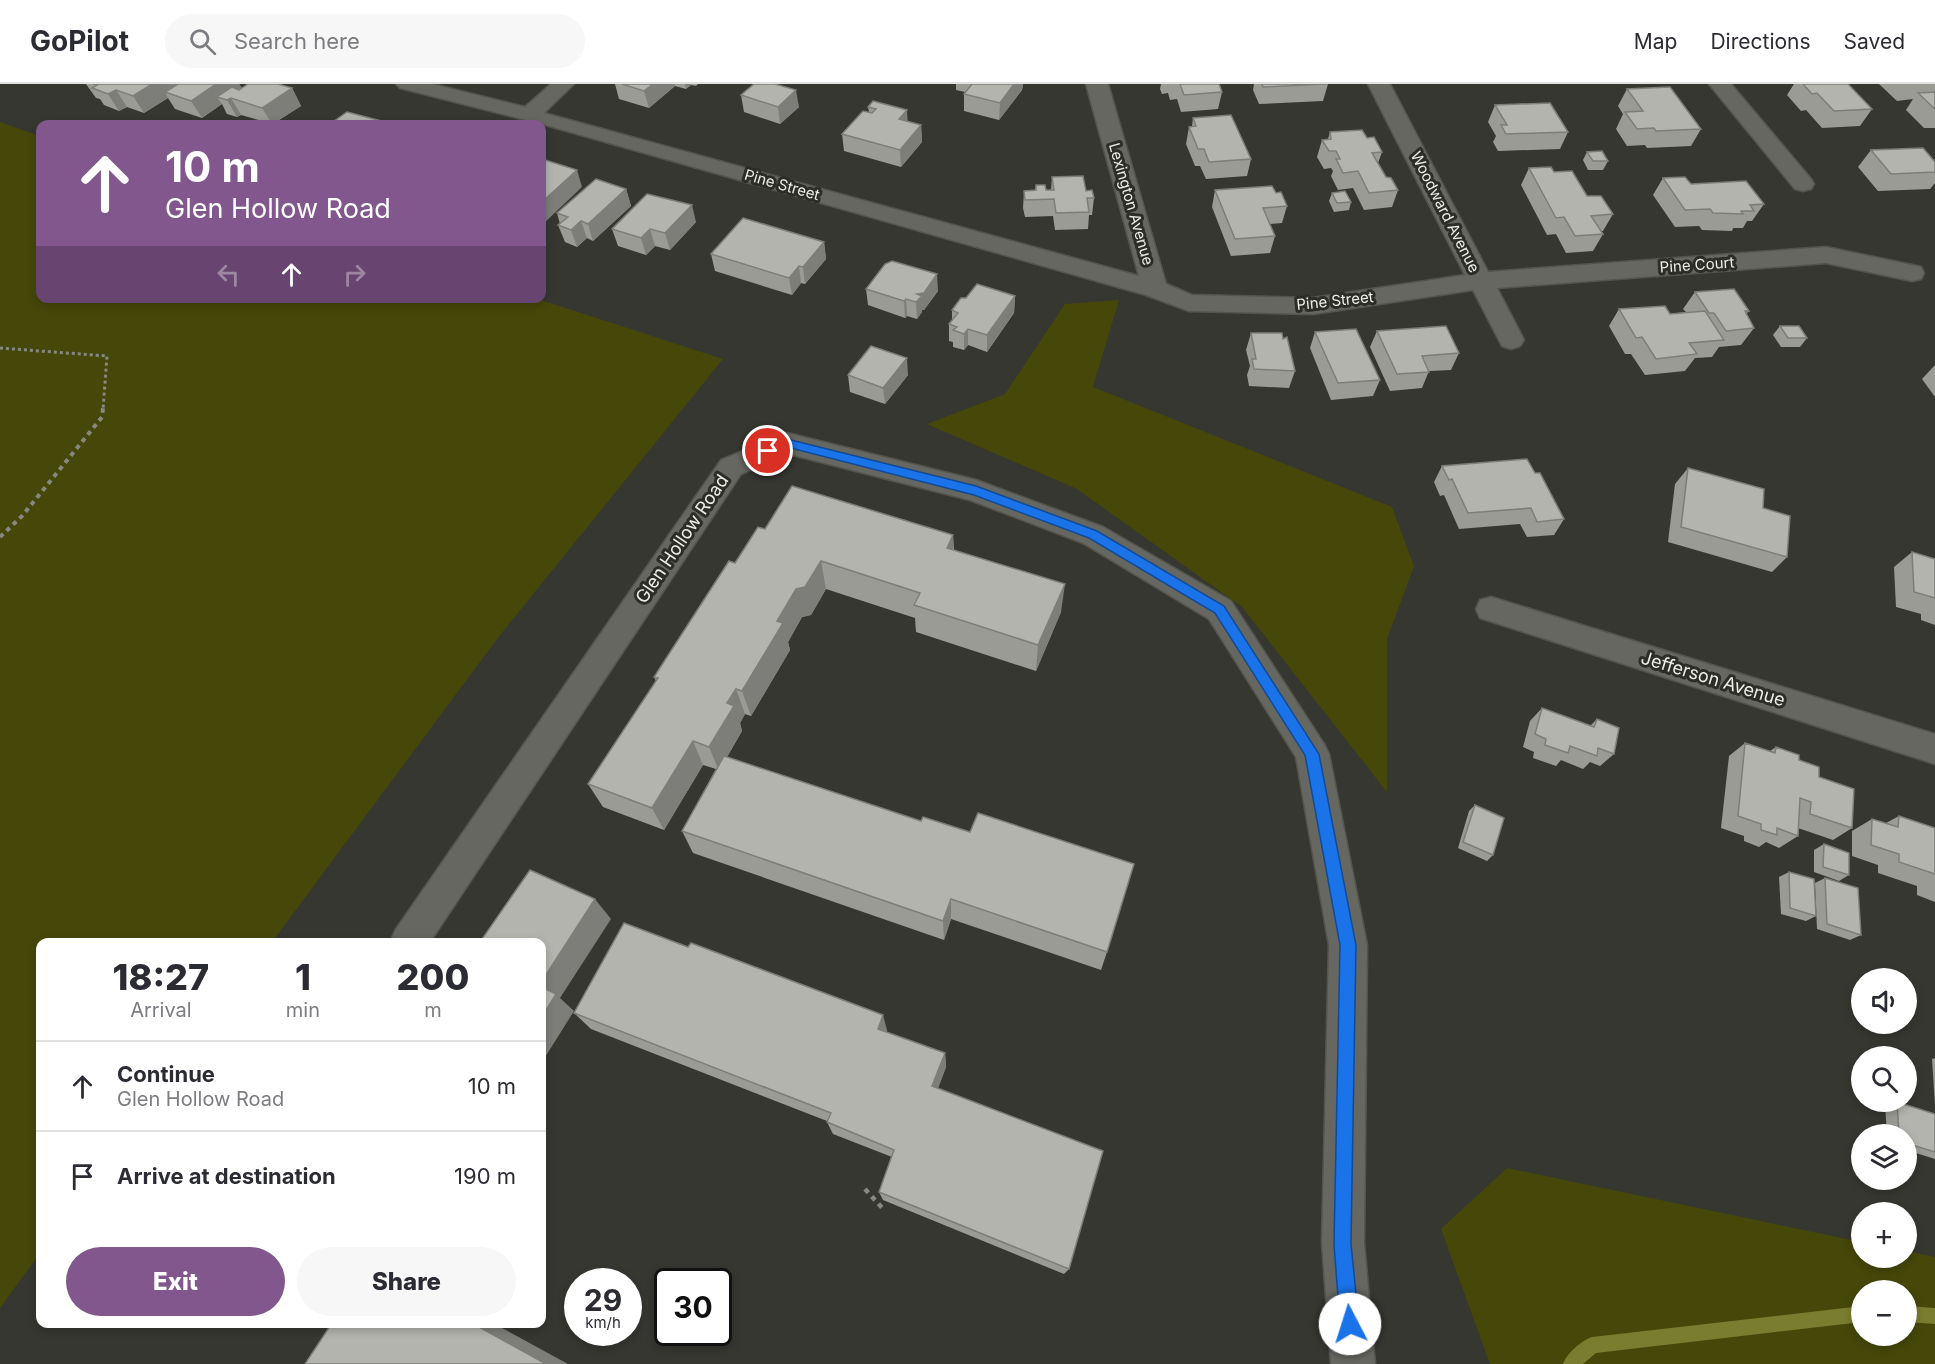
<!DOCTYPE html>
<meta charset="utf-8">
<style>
:root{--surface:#fff;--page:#f7f7f7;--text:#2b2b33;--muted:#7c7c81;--line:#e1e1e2;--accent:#82578d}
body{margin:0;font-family:Inter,sans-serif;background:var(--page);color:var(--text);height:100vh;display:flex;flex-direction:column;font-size:22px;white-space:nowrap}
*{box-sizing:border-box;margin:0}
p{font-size:20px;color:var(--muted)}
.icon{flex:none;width:33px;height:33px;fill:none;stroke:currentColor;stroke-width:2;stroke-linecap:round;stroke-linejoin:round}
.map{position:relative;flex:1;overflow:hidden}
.drawer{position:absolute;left:36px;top:854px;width:510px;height:390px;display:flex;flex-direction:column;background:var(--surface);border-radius:12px;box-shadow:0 3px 9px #0003}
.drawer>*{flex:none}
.guide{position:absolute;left:36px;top:36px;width:510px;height:183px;border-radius:12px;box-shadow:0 3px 9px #0003;background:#82578d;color:#fff;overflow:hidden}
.fabs{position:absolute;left:1851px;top:884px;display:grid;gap:12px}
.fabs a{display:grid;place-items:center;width:66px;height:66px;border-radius:50%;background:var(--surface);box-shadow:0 3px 9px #0003;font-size:30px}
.speed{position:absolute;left:564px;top:1184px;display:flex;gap:12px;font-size:30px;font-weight:700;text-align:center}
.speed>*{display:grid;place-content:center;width:78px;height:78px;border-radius:50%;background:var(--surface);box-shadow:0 3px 9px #0003;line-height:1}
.speed small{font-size:15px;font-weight:400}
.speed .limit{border:3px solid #111;border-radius:9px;background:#fff;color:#111}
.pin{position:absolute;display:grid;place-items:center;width:51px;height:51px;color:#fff;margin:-26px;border:3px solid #fff;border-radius:50%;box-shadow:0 2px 6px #0007}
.me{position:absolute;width:66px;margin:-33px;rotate:355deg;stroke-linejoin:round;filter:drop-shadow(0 0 4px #0008)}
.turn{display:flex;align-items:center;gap:21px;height:126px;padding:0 30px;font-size:27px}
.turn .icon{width:78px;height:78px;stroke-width:2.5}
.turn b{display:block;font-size:42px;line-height:51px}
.lanes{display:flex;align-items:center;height:57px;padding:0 30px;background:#0003;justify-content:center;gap:30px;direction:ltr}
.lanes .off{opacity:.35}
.eta{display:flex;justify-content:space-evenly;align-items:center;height:102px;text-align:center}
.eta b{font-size:36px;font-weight:800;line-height:42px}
.action{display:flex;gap:12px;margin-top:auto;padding:12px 30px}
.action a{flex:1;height:69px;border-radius:36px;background:var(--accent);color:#fff;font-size:24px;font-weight:800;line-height:69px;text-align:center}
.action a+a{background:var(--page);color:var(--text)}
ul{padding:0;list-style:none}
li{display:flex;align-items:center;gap:18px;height:90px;padding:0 30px;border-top:2px solid var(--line)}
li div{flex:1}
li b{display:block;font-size:22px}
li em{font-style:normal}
header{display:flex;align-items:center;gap:36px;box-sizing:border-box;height:84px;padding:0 30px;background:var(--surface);border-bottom:2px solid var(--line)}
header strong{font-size:28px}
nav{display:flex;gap:33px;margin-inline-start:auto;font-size:21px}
.search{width:420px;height:54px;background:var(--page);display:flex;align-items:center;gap:15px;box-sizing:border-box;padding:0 21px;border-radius:33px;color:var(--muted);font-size:22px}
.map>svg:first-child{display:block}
.green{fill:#454809;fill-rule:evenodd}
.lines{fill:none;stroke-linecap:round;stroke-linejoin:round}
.stream{fill:#787d2f;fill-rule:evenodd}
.minor-casing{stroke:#54544f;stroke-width:3}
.path-far2{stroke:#878882;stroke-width:3;stroke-dasharray:3 3;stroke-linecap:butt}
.path-far1{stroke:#878882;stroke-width:4;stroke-dasharray:4.5 4.5;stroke-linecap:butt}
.path{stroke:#878882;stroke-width:4.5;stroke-dasharray:5 5;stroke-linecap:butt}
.minor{fill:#666761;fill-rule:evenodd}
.wall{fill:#9a9b95}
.shaded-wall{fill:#7d7e79}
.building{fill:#b3b4ad;stroke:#7d7e79;stroke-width:1.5}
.route{fill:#1a73e8;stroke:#114b97;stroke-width:1.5}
.labels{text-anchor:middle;stroke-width:6;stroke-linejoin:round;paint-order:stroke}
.far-street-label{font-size:15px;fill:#ecece8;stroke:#2c2d27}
.street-label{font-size:18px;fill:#ecece8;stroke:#2c2d27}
</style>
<header>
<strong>GoPilot</strong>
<div class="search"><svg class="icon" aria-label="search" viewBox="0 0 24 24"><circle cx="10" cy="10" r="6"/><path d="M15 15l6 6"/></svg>Search here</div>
<nav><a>Map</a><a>Directions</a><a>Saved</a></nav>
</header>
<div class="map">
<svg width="1935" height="1280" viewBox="0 0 1935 1280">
<rect width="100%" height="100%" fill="#363731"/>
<!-- green -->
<g class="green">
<path d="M0,38L40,52V214L538,215L723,275L497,555L272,858H40V1169L0,1224Z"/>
<path d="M1119,216L1093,303L1392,423L1414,482L1387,555V708L1242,523L1077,405L927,340L1005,310L1065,220Z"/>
<path d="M1507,1084L1861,1158L1862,1173H1906L1907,1167L1935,1173V1280H1490L1441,1145ZM1862,1206H1906V1251H1862Z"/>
</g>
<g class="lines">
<!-- stream -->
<g class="stream">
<path d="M1862,1222V1238L1596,1269L1583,1280H1563C1567,1269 1581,1257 1592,1253Z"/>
<path d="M1906,1222L1935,1224V1240L1906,1238Z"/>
</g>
<defs>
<g id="minor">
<path d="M396,0H432L525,23L551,0H574L544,29L1139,192L1086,0H1108L1166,200L1192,211L1313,214L1465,191L1368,0H1390L1488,188L1826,163L1912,181L1921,183L1924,189L1921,195L1912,197L1826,179L1497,204L1524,256L1520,262L1511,265L1502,262L1473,206L1313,230L1189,227L1146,211L542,40L400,4Z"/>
<path d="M1709,0H1731L1811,95L1814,100L1811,105L1803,107L1795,105Z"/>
<path d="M787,349L976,396L1103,443L1231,517L1324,660L1329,670L1367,861L1364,1159L1375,1280H1331L1322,1159L1329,861L1296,673L1209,535L1083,459L970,416L789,370L741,390L430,858H390L396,845L721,376Z"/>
<path d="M1491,513L1935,650V680L1480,534L1476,525L1480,516Z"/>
</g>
</defs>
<!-- minor casing -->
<use href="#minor" class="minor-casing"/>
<!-- path-far2 -->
<path class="path-far2" d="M0,264L107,272L103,326"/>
<!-- path-far1 -->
<path class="path-far1" d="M0,453L22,432L102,333L103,324"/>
<!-- path -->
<path class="path" d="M865,1105L884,1126"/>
<!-- minor -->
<use href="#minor" class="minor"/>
</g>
<!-- wall -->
<g class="wall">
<path d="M86,0H239L242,4H292L301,22L273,40L241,31L237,33L227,30L222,20L202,34L175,25L168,14L144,29L127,23L119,27L104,21L100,15L96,14Z"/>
<path d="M615,0H698L696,2L691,1L686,5L675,2L649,24L619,15Z"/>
<path d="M956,0H1023L1022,6L999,36L964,27V10L965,8L956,6Z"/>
<path d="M1161,0H1219L1222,8L1218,25L1181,28L1177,15L1170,16L1168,9L1162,10L1160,5Z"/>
<path d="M1254,0H1328L1323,17L1259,20L1253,6Z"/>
<path d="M1794,0H1848L1872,25L1860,42L1822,44L1806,26L1801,27L1787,11Z"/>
<path d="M1879,0H1935V44H1924L1906,26L1913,15L1897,17Z"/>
<path d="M1627,5L1701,45L1691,62L1647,64L1645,61L1627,62L1616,45L1623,30L1618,22Z"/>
<path d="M741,11L799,23L780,40L744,28Z"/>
<path d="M1495,21L1568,48L1560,65L1498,67L1493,58L1496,52L1488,38Z"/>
<path d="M868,23L907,26V37L921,41L922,58L901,83L844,67L842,50L869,28Z"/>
<path d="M1193,34L1251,75L1247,92L1206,95L1200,82H1195L1186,60L1189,43L1192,42Z"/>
<path d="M1330,48L1367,54L1382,68L1378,79L1386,93L1398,106L1392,123L1364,126L1353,104L1338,106L1331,92L1333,87L1331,84L1324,85L1317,73L1322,56L1328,55Z"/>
<path d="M1871,66L1935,78V99L1930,105L1878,107L1858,83Z"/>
<path d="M1587,68L1608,77L1603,86H1588L1583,76Z"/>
<path d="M1529,84L1554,88L1613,130L1603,147H1600L1603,150L1593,167L1566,169L1556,150L1547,151L1521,101Z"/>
<path d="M1052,93L1086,107L1094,114L1092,131H1089L1088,145L1055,146L1053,132L1025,133L1023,124L1024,107L1035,106L1036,101L1046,106H1051Z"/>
<path d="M1663,94L1691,100L1764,120L1752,137H1747L1743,144H1733L1732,147L1702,146L1699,142L1675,143L1653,111Z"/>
<path d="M626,105L631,122L593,157L587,154L577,163L565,158L558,141L560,140L557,129Z"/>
<path d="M1215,106L1276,109L1287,122L1282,139L1270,140L1275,152L1270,169L1231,172L1212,123Z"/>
<path d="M1332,109L1351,118L1349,126L1334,128L1329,117Z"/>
<path d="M696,138L670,166L655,162L646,171L618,162L612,145Z"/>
<path d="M824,158L826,175L805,200L801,199L792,211L715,187L711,170Z"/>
<path d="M866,205L938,207L924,226H922V228L917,235L907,232L905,234L868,221Z"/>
<path d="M1695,208L1749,227L1746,230L1754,244L1741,261L1719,263L1712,273L1695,274L1685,287L1645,291L1631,270H1625L1609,242L1619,225L1670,230L1686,228L1683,225Z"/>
<path d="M1015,212L1014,229L987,268L968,261L964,266L953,263V258L949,257V240L952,236V226L966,214Z"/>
<path d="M1780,242L1807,254L1800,263H1781L1773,251Z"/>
<path d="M1377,247L1459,269L1451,286L1429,287L1422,304L1390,307L1370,263Z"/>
<path d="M1315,248L1380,296L1373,312L1331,316L1310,264Z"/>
<path d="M1251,249L1295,287L1289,304L1249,302L1247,291L1250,282L1246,266Z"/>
<path d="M1935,281V313L1922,295Z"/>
<path d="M848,291H908L885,320L850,308Z"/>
<path d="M1442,382L1535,389L1564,435L1554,451L1527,453L1520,440L1459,445L1444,411L1440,412L1434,398Z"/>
<path d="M1688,384L1763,424L1787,473L1772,488L1668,458L1675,400Z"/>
<path d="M765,445L953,451L954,466L1061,528L1036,587L916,548L915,534L826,505L811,531L802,533L788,558L790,566L751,632L745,630L740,639L742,647L727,673L1107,868L1101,886L951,835L944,856L693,769L682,747L716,685L703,681L664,746L603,723L588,700L656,597L654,593L735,479Z"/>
<path d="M1912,468L1935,475V541L1921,536V530L1896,523L1894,483Z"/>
<path d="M1542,624L1590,642L1597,635L1614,670L1600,682L1590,678L1583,685L1561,676L1556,682L1533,674L1534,668L1523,663L1530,637Z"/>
<path d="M1745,659L1770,667L1776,663L1799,676L1819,693L1852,744L1833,756L1798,744V752L1779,764L1766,758L1759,763L1744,757V752L1721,744L1729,672Z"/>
<path d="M1475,721L1493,771L1487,777L1458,764L1469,727Z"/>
<path d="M1899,732L1935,744V818L1917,811V802L1878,789V781L1852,772V747L1872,735L1886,739Z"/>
<path d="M1824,760L1849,791L1839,797L1814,788V766Z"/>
<path d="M1789,788L1816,832L1806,837L1781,830L1779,793Z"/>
<path d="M1825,794L1861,851L1850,856L1817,845L1815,799Z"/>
<path d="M574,929L887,946L886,948L945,969L946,983L938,1004L1069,1185L1064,1190L883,1116L879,1108L892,1073L833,1050L827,1038V1037L591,945Z"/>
<path d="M1935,974V1021L1932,975Z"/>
<path d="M1897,1018L1935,1030V1075L1906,1066V1050H1887L1885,1021Z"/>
</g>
<!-- shaded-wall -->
<g class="shaded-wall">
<path d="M152,0H190L165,8L168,14L144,29L133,12Z"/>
<path d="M216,0H239L243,6L231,14L241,31L237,33L227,16L217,13L222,20L202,34L191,17Z"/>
<path d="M653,0H675V2L649,24L644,7Z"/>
<path d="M685,0H691V1L686,5Z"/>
<path d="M1014,0H1023L1022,6L999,36L1000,19Z"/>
<path d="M292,4L301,22L272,40L262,24Z"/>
<path d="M116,6L127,23L119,27L108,10Z"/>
<path d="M796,6L799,23L780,40L778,23Z"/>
<path d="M907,26L908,43L899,35Z"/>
<path d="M921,41L922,58L901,83L900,66Z"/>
<path d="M577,86L582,103L542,141V118Z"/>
<path d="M626,105L631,122L593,157L588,140Z"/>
<path d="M692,121L696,138L670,166L665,149Z"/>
<path d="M581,137L587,154L577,163L571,146Z"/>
<path d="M650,145L655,162L646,171L641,154Z"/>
<path d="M824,158L826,175L805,200L803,183Z"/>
<path d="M799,182L801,199L792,211L789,194Z"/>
<path d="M937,190L938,207L924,226H922V228L917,235L916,218L917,210Z"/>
<path d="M1015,212L1014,229L987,268V251Z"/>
<path d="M906,215L907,232L905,234L904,217Z"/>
<path d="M968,245V261L964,266V250Z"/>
<path d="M907,274L908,291L885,320L883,304Z"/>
<path d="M953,451L954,479L947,464Z"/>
<path d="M821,477L826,505L811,531L802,533L788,558L790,566L751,632L742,607L777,537L796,505Z"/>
<path d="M1065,500L1061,528L1036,587L1038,561Z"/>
<path d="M736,605L745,630L740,639L742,647L719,687L709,663L727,619Z"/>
<path d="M693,657L703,681L664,746L652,724Z"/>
<path d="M595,815L611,835L560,914L574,927L542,978V897Z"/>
<path d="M951,815V835L944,856L943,837Z"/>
<path d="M883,931L887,946L882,960L878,945Z"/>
<path d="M945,969L946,983L934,1015L932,1002Z"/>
<path d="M472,1239H493L568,1280H546Z"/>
</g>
<!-- building -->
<g class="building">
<path d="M93,0H152L133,12L116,6L108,10L92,4L97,1Z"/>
<path d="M178,0H216L191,17L165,8Z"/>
<path d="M248,0H278L292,4L262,24L231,14L227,16L217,13L232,3L239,6Z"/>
<path d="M622,0H653L644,7Z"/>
<path d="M754,0H775L796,6L778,23L741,11Z"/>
<path d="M972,0H1014L1000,19L964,10Z"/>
<path d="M1180,0H1219L1222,8L1184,11Z"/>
<path d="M1262,0H1327L1263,3Z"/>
<path d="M1803,0H1848L1872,25L1834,27L1817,9L1812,10Z"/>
<path d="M1670,3L1701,45L1656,47L1654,44L1637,45L1625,28L1643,27L1627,5Z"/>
<path d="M1935,8V25L1918,9Z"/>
<path d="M873,17L907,26L899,35L921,41L900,66L842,50L863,27L872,29L876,25L868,23Z"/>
<path d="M1550,19L1568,48L1506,50L1501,41H1507L1495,21Z"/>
<path d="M347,28L393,40H330Z"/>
<path d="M1231,31L1251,75L1209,78L1204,65H1198L1189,43L1196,42L1193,34Z"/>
<path d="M1362,46L1367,54L1374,53L1382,68L1372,69L1386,93L1391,94L1398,106L1369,109L1358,87L1343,89L1336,75H1340L1336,67H1329L1322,56L1331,55L1330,48Z"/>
<path d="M1923,64L1935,78V88L1891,90L1871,66Z"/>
<path d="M1602,67L1608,77H1593L1587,68Z"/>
<path d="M542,75L577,86L542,118Z"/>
<path d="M1551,83L1554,88L1572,87L1587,112H1601L1613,130L1591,132L1603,150L1575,152L1564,133L1556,134L1529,84Z"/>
<path d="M1083,92L1086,107L1092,106L1094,114H1087L1089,128L1056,129L1054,115L1025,116L1024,107L1036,106V101H1045L1046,106H1054L1052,93Z"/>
<path d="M1685,93L1691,100L1746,97L1764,120L1750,121L1754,127H1741L1743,130L1713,129L1710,125L1685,126L1663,94Z"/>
<path d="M596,95L626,105L588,140L581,137L571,146L558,141L568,133L557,129Z"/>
<path d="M1272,102L1276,109L1281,108L1287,122L1263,124L1275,152L1235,155L1215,106Z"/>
<path d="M1345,107L1351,118L1337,119L1332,109Z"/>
<path d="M647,110L692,121L665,149L650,145L641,154L612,145Z"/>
<path d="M743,134L824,158L803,183L799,182L789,194L711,170Z"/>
<path d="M892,177L937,190L924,209L917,210L922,212L916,218L906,215L904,217L866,205L885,180Z"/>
<path d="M977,200L1015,212L987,251L968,245L964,250L953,246L957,243L949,240L958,229L952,226L961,214H966Z"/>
<path d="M1734,205L1749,227H1745L1754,244L1726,247L1714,229H1709L1695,208Z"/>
<path d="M1665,222L1670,230L1705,227L1724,256L1689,259L1697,270L1656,275L1642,253L1636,254L1619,225Z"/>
<path d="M1446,242L1459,269L1422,272L1429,288L1397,290L1377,247Z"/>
<path d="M1780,242H1799L1807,254H1788Z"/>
<path d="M1356,245L1380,296L1338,299L1315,248Z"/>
<path d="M1251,249H1282L1283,255L1287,253L1295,287L1254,285L1252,275H1256Z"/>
<path d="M871,262L907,274L883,304L848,291Z"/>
<path d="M1527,375L1535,389H1540L1564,435L1537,438L1531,424L1468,429L1452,395L1449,396L1442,382Z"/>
<path d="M1688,384L1764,405L1763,424L1790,432L1787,473L1681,443Z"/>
<path d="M792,402L953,451L947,464L1065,500L1038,561L914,521L920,509L821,477L805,503L796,505L777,537L783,539L742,607L736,605L727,619L734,622L709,663L693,657L652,724L588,700L658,594L654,593L729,477L735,479L758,443L765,445Z"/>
<path d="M1912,468L1935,475V514L1914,508Z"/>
<path d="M1542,624L1594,643L1597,635L1619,644L1614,670L1598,664L1597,672L1570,662L1568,669L1545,661L1546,655L1535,650Z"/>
<path d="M1745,659L1775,669L1776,663L1799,671V676L1819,683V693L1854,705L1852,744L1810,730L1811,718L1800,714L1798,752L1777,744V751L1761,746V740L1738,732Z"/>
<path d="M724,672L921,737L923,733L970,748L978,729L1134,780L1107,868L951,815L943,837L682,747Z"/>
<path d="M1475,721L1504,734L1493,771L1463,758Z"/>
<path d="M1899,732L1935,744V790L1899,778V770L1871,761L1872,735L1898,743Z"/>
<path d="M1824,760L1849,769V791L1823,783Z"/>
<path d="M530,786L595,815L542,897V858H480Z"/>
<path d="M1789,788L1814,795L1816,832L1790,824Z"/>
<path d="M1825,794L1858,804L1861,851L1827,840Z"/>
<path d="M624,839L688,863L691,859L883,931L878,945L945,969L932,1002L1103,1067L1069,1185L879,1108L894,1066L827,1038L831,1029L574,929Z"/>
<path d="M542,903L556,910L542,933Z"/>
<path d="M1897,1018L1935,1030V1068L1906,1059V1050H1899Z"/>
<path d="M332,1239H472L546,1280H305Z"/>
</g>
<!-- route -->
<path class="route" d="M787,355L976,402L1097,447L1224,522L1319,670L1356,861L1351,1160L1359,1240L1356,1246L1350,1249L1343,1246L1340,1240L1334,1160L1340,861L1305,671L1215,529L1089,454L974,411L787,363L768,371L764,370V364Z"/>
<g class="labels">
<!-- far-street labels -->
<g class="far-street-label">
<text transform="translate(782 101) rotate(16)" y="5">Pine Street</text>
<text transform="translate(1131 120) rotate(74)" y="5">Lexington Avenue</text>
<text transform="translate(1445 128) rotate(63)" y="5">Woodward Avenue</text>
<text transform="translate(1697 181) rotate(-4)" y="5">Pine Court</text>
<text transform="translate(1335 217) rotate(-6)" y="5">Pine Street</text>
</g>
<!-- street labels -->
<g class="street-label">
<text transform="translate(682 455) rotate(-56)" y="6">Glen Hollow Road</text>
<text transform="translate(1713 595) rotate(17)" y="6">Jefferson Avenue</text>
</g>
</g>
</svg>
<div class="fabs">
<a><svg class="icon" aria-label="sound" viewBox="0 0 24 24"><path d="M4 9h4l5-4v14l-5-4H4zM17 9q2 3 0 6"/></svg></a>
<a><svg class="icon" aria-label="search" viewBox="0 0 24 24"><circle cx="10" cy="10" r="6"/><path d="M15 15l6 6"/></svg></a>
<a><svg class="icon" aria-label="layers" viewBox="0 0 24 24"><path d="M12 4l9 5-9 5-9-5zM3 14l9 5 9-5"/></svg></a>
<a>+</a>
<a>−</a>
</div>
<div class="speed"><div>29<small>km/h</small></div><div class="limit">30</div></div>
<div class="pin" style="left:768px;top:367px;background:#d93025"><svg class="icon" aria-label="arrive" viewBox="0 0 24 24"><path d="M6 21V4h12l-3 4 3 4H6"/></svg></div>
<svg class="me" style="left:1350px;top:1240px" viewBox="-20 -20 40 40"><circle r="19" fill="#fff"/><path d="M0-13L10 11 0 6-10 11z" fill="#1a73e8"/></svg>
<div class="guide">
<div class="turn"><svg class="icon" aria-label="ahead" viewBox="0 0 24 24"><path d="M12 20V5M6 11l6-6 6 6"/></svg><div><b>10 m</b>Glen Hollow Road</div></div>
<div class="lanes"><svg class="icon off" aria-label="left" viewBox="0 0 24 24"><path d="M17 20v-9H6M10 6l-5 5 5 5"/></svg><svg class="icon" aria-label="ahead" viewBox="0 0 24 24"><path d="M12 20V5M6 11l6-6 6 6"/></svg><svg class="icon off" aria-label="right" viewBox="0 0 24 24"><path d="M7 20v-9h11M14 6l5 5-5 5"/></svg></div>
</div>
<section class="drawer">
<div class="eta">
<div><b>18:27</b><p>Arrival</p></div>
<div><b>1</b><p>min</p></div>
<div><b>200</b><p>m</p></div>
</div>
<ul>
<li><svg class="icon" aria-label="ahead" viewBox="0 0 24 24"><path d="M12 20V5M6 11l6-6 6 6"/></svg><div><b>Continue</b><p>Glen Hollow Road</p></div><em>10 m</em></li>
<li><svg class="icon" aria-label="arrive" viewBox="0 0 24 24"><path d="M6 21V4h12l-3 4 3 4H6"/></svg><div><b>Arrive at destination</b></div><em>190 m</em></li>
</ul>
<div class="action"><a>Exit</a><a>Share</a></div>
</section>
</div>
